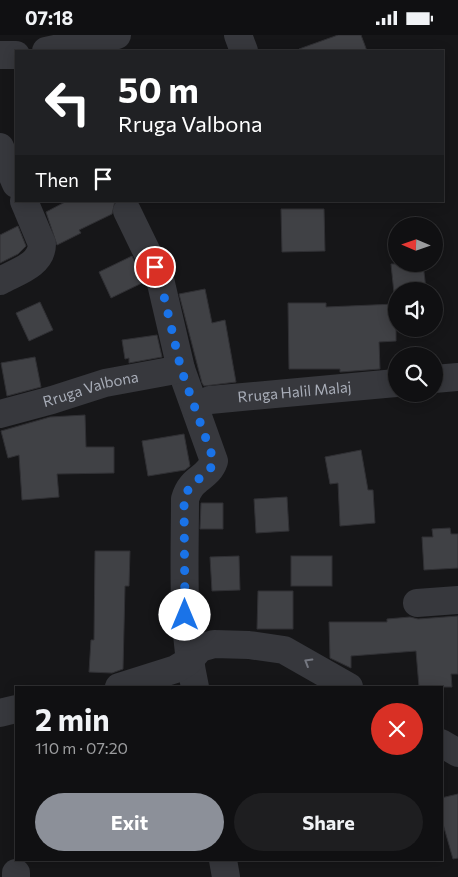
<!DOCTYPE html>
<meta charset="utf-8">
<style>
:root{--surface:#101012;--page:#1e1e20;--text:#f1f3f6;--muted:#9c9d9f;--line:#303032;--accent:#8c9099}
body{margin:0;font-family:Commissioner,sans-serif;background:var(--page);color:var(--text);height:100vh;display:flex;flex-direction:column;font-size:19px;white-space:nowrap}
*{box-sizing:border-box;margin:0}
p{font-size:16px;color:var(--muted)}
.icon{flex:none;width:28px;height:28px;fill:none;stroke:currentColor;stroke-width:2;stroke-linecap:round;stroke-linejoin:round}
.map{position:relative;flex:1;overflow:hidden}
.panel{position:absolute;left:15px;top:651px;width:428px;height:175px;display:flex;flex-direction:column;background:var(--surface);border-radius:0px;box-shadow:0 2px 12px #0003,0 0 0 1px var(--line)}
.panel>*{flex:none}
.hud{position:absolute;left:15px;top:15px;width:429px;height:152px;border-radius:0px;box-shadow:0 2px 12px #0003,0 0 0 1px var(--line);background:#202124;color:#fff;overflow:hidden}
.needle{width:32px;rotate:272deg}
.controls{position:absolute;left:388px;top:182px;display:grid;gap:10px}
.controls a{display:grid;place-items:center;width:55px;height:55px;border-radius:50%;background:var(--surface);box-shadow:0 2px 12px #0003,0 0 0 1px var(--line);font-size:25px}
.pin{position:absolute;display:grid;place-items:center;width:42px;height:42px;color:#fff;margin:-21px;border:2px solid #fff;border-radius:50%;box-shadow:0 1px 5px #0007}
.me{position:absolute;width:55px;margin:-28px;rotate:0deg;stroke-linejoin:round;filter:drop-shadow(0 0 4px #0008)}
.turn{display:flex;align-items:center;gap:18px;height:105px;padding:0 20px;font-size:22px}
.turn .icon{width:65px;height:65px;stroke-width:2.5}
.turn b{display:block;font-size:35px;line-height:42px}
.then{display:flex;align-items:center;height:48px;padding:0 20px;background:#0003;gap:10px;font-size:19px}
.round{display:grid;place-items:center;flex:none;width:52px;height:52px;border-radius:26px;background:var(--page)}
.head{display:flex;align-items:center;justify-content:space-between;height:85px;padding:0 20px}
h1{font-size:30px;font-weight:700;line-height:38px}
.cta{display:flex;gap:10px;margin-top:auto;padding:10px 20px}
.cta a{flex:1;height:58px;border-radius:30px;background:var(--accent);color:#fff;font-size:20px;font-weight:700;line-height:58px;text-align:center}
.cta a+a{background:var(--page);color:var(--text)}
.status{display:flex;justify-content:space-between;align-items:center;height:35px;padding:0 25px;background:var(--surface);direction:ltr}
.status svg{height:14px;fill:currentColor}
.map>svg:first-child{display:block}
.building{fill:#404145;stroke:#303034}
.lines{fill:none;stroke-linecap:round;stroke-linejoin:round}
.minor{stroke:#37383d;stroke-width:28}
.oneway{stroke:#757881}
.route{stroke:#1a73e8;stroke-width:9;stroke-dasharray:0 16.2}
.labels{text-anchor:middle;stroke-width:4.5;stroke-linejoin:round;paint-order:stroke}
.street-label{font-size:15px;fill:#a8adb8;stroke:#111113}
</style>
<div class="status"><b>07:18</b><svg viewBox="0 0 49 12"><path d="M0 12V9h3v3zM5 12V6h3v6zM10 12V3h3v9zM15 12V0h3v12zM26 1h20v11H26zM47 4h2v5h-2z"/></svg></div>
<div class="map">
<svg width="458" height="842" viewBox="0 0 458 842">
<rect width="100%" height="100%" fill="#161618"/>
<!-- building -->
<g class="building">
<path d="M338,0H361L367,16H300L299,14Z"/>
<path d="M67,166H115L112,179L79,195L81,198L57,210L46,177Z"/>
<path d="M281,174H324L325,216L282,217Z"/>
<path d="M18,191L26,211L18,219L0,228V200Z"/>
<path d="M132,221L144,247L111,263L99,237Z"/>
<path d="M391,229H423L426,254L394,258Z"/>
<path d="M205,254L212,288L225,285L236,347L204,351L202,348L179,259Z"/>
<path d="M40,267L53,295L29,306L16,278Z"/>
<path d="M288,268H326V272L396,269V306L379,307L380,334L340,337V334H289Z"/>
<path d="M157,300L162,322L129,328V323L125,324L122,305Z"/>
<path d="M35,322L41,352L7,361L1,328Z"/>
<path d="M85,380L86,412H114V438L57,439L59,462L22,465L19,420L8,423L1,396L50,382Z"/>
<path d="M184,399L190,431L185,435L148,441L142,406Z"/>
<path d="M361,415L368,455H373L375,488L340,491L338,448L330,449L325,422Z"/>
<path d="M287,462L289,496L256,498L254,464Z"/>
<path d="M201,468H223V494H200Z"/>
<path d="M450,493L451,499H458V533L424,535L422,502H433L432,494Z"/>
<path d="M95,516H130L129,551H125L123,634L112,638L89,637L91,605H94Z"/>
<path d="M239,521L240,555L212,556L210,522Z"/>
<rect x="291" y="521" width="41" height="30"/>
<path d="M258,556H293V594H257Z"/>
<path d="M458,581V639H451L452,652H419L416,616L351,621V633L330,623L329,587H387V584L410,582L418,584Z"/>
<path d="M458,759V823L453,824L441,782V763Z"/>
</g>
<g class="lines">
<!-- minor -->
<g class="minor">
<path d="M238,0L244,16"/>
<path d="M46,16L117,0"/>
<path d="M0,20H16"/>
<path d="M0,112L16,149"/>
<path d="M127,176L160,244L181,334L214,426C208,444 191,442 185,464C185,527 181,590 195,652"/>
<path d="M0,246C16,237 42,230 42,209L24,166"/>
<path d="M434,344L458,342"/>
<path id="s1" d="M195,371L210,365L396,348"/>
<path id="s2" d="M0,379L52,365L105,348L181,334"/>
<path d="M417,568L458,565"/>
<path d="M119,652L176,634L189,626L200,613L214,609L249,610L284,615L349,652"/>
<path d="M0,678L16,674"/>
<path d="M441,708L458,718"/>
<path d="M223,825L226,842"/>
<path d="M16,842V838"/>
</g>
</g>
<!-- one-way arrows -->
<defs><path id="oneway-chevron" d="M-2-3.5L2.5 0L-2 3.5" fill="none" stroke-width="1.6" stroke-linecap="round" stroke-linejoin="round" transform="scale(1.25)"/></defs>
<use class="oneway" href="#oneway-chevron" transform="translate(308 627) rotate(-149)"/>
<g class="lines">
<!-- route -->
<path class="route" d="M155,232L160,244L181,334L214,426C208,444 191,442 184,464L185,580"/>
</g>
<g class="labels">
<!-- street labels -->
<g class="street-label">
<text dy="5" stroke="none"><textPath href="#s2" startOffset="94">Rruga Valbona</textPath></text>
<text dy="5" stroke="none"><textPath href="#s1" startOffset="101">Rruga Halil Malaj</textPath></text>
</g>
</g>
</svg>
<div class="controls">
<a><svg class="needle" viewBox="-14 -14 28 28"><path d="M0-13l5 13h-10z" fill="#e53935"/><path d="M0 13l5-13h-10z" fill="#9c9d9f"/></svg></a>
<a><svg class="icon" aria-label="sound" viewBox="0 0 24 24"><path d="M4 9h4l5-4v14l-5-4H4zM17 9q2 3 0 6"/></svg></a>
<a><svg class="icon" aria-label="search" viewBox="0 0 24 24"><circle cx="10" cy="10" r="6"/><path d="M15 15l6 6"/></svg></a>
</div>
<div class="pin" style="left:155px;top:232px;background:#d93025"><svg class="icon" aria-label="arrive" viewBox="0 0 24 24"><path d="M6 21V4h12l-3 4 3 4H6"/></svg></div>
<svg class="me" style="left:185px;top:580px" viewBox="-20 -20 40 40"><circle r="19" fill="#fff"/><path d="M0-13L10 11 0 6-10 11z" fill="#1a73e8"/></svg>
<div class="hud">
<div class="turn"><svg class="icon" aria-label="left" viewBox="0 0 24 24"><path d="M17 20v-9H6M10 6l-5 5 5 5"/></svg><div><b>50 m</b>Rruga Valbona</div></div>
<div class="then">Then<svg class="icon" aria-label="arrive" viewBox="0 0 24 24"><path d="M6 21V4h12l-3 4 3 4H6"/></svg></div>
</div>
<section class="panel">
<div class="head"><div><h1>2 min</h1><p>110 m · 07:20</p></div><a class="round" style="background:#d93025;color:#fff"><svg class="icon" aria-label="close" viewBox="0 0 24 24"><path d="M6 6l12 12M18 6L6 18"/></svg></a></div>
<div class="cta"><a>Exit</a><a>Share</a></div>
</section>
</div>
